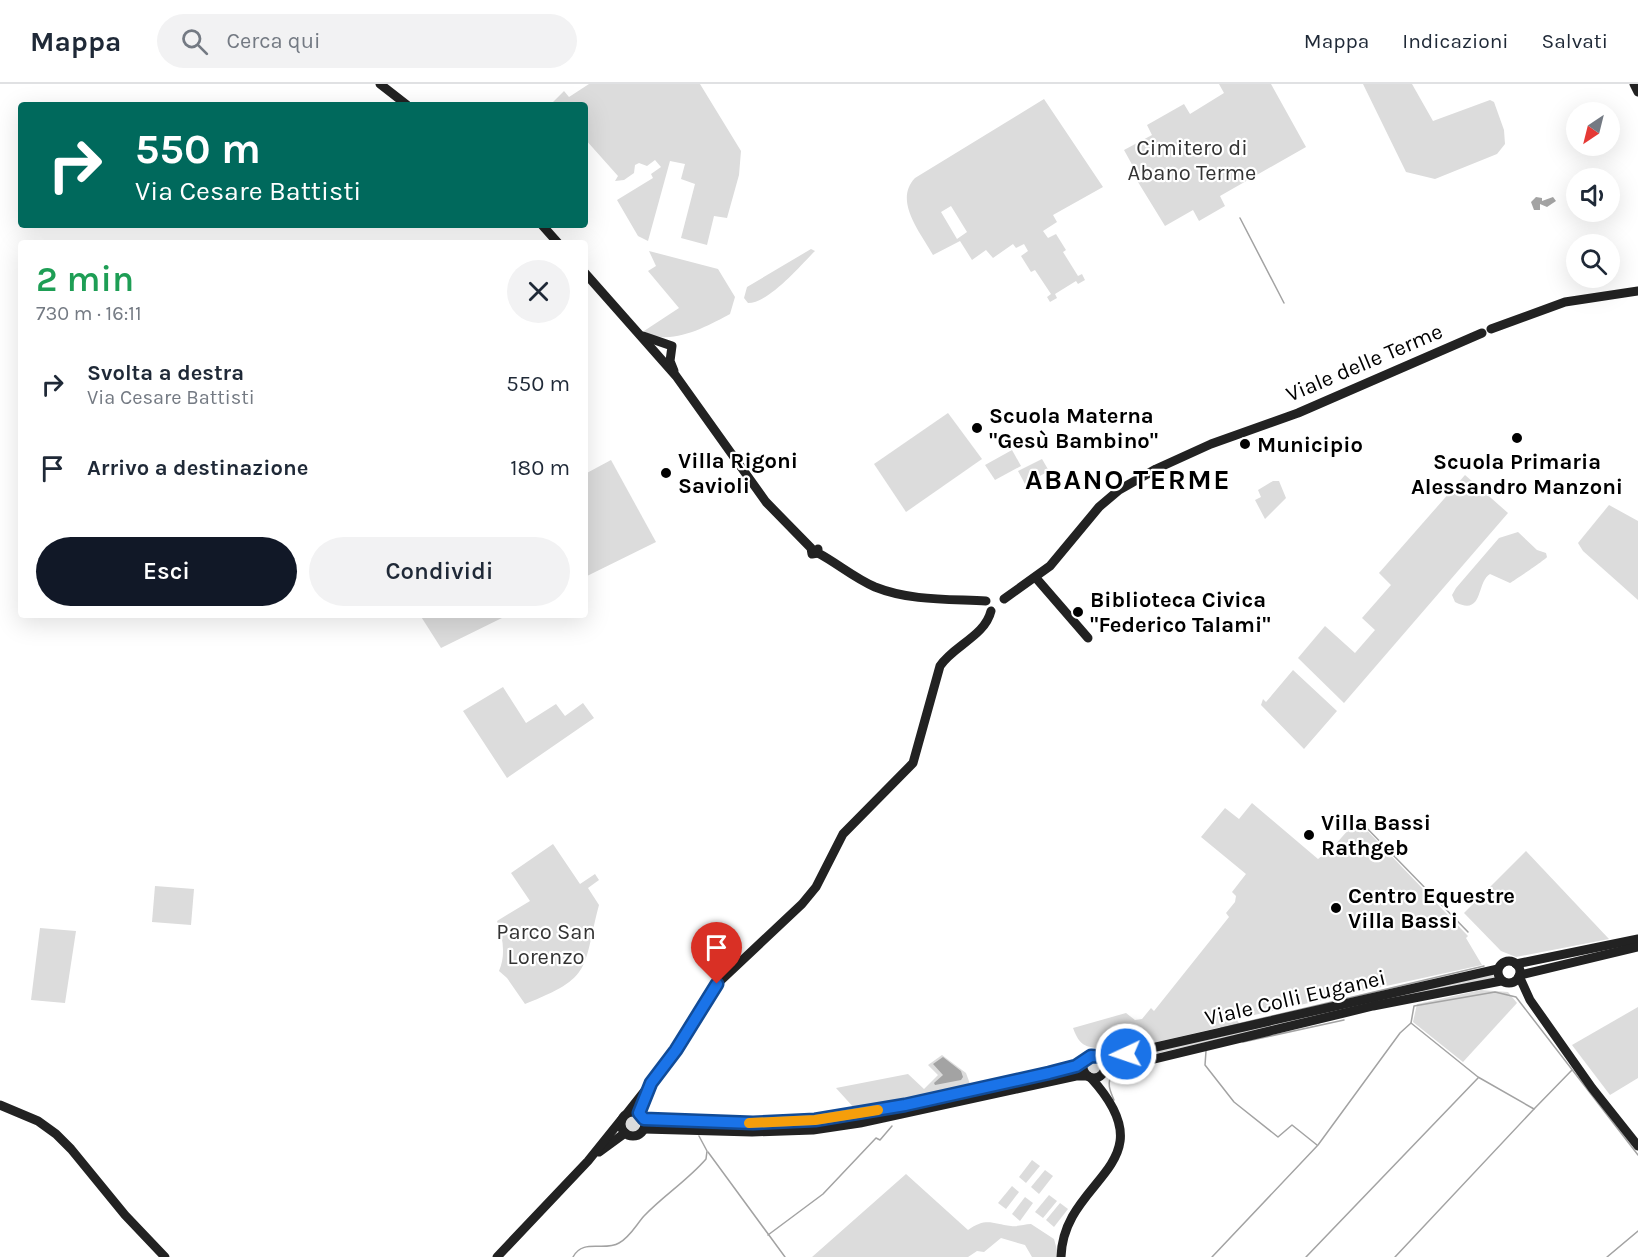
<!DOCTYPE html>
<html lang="it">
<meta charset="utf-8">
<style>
:root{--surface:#fff;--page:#f2f2f3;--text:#1f2937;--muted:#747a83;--line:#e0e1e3;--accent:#111827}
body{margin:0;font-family:Karla,sans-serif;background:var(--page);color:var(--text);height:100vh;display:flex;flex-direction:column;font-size:22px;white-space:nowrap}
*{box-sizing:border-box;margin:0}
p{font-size:20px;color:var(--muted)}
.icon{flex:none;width:33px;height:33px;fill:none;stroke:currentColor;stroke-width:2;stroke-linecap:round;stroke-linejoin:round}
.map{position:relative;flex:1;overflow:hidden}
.drawer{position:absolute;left:18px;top:156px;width:570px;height:378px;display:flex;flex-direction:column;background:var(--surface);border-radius:6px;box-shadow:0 6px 24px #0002}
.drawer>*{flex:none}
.top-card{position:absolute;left:18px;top:18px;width:570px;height:126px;border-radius:6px;box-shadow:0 6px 24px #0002;background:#00695c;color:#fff;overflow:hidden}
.needle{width:39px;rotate:215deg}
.tools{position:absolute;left:1566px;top:18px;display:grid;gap:12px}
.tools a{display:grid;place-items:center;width:54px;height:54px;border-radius:50%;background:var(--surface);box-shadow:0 6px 24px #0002;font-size:30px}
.pin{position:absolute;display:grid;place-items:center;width:51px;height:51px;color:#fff;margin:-62px -26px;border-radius:50% 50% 50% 0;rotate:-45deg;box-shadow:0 0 6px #0007}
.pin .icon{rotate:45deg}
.me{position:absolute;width:66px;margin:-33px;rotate:267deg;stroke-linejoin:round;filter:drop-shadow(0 0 4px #0008)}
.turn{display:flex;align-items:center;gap:21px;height:126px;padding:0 18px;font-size:27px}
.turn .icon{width:78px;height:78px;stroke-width:2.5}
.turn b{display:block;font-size:42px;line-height:51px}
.round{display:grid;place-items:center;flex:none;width:63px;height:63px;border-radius:32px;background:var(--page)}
.overview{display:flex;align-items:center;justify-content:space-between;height:102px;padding:0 18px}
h1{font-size:36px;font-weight:600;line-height:45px;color:#1e9e55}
.primary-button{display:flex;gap:12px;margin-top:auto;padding:12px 18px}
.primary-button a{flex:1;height:69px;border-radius:36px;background:var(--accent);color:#fff;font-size:24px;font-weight:600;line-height:69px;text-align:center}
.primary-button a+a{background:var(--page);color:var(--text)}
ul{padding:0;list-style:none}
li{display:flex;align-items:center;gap:18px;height:84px;padding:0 18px}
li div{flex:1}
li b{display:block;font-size:22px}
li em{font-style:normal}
header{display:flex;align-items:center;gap:36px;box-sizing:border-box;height:84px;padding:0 30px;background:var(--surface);border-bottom:2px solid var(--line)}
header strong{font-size:28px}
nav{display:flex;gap:33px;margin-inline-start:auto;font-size:21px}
.search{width:420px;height:54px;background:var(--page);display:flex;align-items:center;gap:15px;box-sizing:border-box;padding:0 21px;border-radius:33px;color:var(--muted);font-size:22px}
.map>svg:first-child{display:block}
.green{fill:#dcdcdc;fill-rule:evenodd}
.water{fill:#a3a3a3}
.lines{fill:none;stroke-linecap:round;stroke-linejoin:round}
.stream{stroke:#a3a3a3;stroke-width:1.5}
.secondary{stroke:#222;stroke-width:9}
.route-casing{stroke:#114b97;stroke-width:15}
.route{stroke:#1a73e8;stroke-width:10}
.slow{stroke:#f59e0b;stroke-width:10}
.poi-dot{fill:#000;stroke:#fff;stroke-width:2}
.labels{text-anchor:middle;stroke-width:4.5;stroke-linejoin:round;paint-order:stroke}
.park-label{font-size:22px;fill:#333;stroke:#fff}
.street-label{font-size:22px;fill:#000;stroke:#fff}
.poi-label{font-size:22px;font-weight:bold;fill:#000;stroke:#fff;text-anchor:start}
.district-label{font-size:28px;font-weight:bold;letter-spacing:1.5px;fill:#000;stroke:#fff}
</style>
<header>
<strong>Mappa</strong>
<div class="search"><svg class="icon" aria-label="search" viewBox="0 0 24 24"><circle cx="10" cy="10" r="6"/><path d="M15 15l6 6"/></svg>Cerca qui</div>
<nav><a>Mappa</a><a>Indicazioni</a><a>Salvati</a></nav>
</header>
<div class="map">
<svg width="1638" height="1173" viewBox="0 0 1638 1173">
<rect width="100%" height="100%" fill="#fff"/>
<!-- green -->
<g class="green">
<path d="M589,0H700L741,67L739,91L727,134L714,132L707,161L681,154L695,100L681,95L685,80L670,77L648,157L638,152L617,116L653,94L651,90L661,83L655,76L647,82L639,79L635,81L634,89L624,96L615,97L618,92L585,55V21H550L564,7L569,13Z"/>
<path d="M1219,0H1271L1306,63L1220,112L1225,122L1199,137L1193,126L1165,142L1138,98L1140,95L1124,66L1152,51L1147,41L1184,20L1190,30L1224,9Z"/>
<path d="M1363,0H1412L1433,37L1490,16L1494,18L1504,46L1505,60L1497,70L1435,95L1406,88Z"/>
<path d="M1044,15L1103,103L1053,131L1057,138L1043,147L1048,154L1056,150L1066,166L1063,168L1078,192L1082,190L1085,196L1078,200L1076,197L1055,210L1057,214L1050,218L1047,213L1051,210L1035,186L1031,188L1021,172L1028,167L1024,160L1016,164L1013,160L993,174L986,166L972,176L960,157L933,171C921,149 893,117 915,94ZM951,122L967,148L957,155L941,128Z"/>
<path d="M811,165L815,167C800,182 769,219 748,219L744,214L747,203Z"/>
<path d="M649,167L718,185L735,213L730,230C708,242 668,264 644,247L679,224L648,187L656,182Z"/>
<path d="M948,329L982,375L906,428L874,380Z"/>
<path d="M1012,366L1021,382L995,396L985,381Z"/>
<path d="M1042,375L1049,387L1025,400L1018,387Z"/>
<path d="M611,376L656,458L585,493V390Z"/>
<path d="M1465,391L1508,429L1344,619L1298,574L1325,542L1355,569L1375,546L1362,534L1391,501L1379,489Z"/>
<path d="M1273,397H1279L1286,414L1265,435L1255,416L1261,413L1258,406Z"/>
<path d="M1609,421L1638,437V516L1583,467L1578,459Z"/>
<path d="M1518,448L1537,466L1546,469L1547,473C1545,476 1515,496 1510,499L1490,490C1476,498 1484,533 1455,518L1452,511L1456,504L1499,454Z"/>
<path d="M420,531H508L441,564Z"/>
<path d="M1293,586L1337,627L1304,665L1261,621L1263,615L1266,618Z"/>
<path d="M503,603L526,639L556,620L565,632L583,619L594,634L507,694L463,627Z"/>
<path d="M1252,719L1318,775L1334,762L1357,736L1468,852L1466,854L1482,881L1236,935L1239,939L1109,969C1090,959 1082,969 1073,944L1126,929L1135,936L1142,935L1151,924L1154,927L1229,833L1226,829L1235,818L1236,812L1232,808L1246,790L1201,753L1225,724L1239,735Z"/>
<path d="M553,760L580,800L595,790L599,796L588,804L599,821C582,885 594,893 525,920L507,894L499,887C506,871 503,853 497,837L530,817L511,789Z"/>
<path d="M1526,767L1609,855L1516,873L1501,867L1464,829Z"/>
<path d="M155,802L194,805L191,841L152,838Z"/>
<path d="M40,844L76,847L65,919L31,916Z"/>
<path d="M1493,890L1494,894L1109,980L1108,977Z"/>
<path d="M1481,906L1508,908L1517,919L1463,978L1413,938L1417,920Z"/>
<path d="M1638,923V994L1610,1011L1572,961Z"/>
<path d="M942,971L966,989L970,1000L855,1025L836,1004L908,990L924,1005L938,991L928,981Z"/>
<circle cx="1094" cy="983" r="8"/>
<circle cx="633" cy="1040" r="9"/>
<path d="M1032,1076L1040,1082L1026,1099L1019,1093Z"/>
<path d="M1045,1086L1053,1092L1039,1110L1031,1103Z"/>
<path d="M906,1090L968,1146C986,1133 993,1140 1011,1142C1018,1143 1024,1140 1031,1140L1054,1155L1059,1173H1032L1025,1161L1001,1154L984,1168L977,1167L968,1173H812Z"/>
<path d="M1012,1102L1019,1108L1006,1125L998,1119Z"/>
<path d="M1049,1111L1057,1117L1043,1134L1035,1128Z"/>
<path d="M1025,1113L1033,1119L1020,1137L1012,1130Z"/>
<path d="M1060,1119L1068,1125L1054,1143L1046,1136Z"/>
</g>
<!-- water -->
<g class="water">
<path d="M1536,113L1542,114V117L1553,113L1556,117L1547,123L1540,120V126H1534L1531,118Z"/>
<path d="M943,973L961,987L963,993L961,996L935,1001L934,999L943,991L933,980Z"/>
</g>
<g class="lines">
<!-- stream -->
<g class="stream">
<path d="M1240,134L1284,219"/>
<path d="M1358,735L1468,848"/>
<path d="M1221,944L1484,882"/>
<path d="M1243,958L1344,936"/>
<path d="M1206,967L1205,981L1234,1018L1278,1053L1292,1041L1317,1061"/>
<path d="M1572,986L1534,1025L1478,993L1411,939L1414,922L1495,908L1516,913L1638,1071"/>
<path d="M1113,990C1106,998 1110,1007 1114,1016"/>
<path d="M895,1018L946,1007"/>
<path d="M708,1068L785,1173"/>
<path d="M768,1151L823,1110L876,1054L880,1056L892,1042"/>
<path d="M573,1173C583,1154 604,1168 619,1159C630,1153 636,1141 644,1132C663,1112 688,1096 706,1075L707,1067L699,1052"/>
<path d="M1212,1173L1318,1061L1400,949L1411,939"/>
<path d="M1306,1173L1478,994"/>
<path d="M1395,1173L1534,1025"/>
<path d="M1607,1173L1638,1147"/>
</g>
<!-- secondary -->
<g class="secondary">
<path d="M380,0L407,21"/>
<path d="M1634,0L1638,8"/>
<path d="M542,141L558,159"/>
<path d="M585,189L676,292L766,418L811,464L812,470L818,469"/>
<path d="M1491,245L1565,218L1638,207"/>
<path d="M643,252L672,262L670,277L674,287"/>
<path d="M818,465V469C837,479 854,494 875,503C910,517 949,515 986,517"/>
<path d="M1036,494L1088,554"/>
<path d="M1004,515L1050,482L1099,423L1119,406L1156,385L1211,360L1298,329L1482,249"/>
<circle cx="1509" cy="888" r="11"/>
<path d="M1516,880L1638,855"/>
<path d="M1520,891L1638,863"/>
<path d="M1519,892L1530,916L1592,1004L1638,1062"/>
<circle cx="1094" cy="983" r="11"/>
<path d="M1099,972L1112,973L1498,885"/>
<path d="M1105,987L1373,922L1501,897"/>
<path d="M0,1021L38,1037L56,1050L71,1065L125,1131L165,1173"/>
<circle cx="633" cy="1040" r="12"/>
<path d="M628,1028L677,966L717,900L802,820L816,803L843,750L913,679L940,582C953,562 985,552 991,527"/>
<path d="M644,1035L753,1039L815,1036L905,1021L1049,989L1084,978"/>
<path d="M644,1045L752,1048L813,1046L860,1039L1076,992H1088"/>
<path d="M599,1068L625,1049"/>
<path d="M497,1173L588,1077L621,1036"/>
<path d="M1061,1173C1063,1093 1171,1082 1091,994"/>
</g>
</g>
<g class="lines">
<defs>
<path id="route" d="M717,900L676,966L651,999L639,1029L644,1035L753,1039L815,1036L905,1021L1049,989L1076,982L1091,972L1112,973L1126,970"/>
</defs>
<!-- route casing -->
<use href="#route" class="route-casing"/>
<!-- route -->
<use href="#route" class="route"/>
<!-- slow -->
<path class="slow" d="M749,1039L815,1036L878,1026"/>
</g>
<!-- markers -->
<g class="poi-dot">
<circle cx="977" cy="344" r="6"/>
<circle cx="1517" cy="354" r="6"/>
<circle cx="1245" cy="360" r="6"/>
<circle cx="666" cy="389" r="6"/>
<circle cx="1078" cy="528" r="6"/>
<circle cx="1309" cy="751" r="6"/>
<circle cx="1336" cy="824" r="6"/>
</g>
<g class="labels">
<!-- park labels -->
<g class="park-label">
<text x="1192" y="71">Cimitero di<tspan x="1192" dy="25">Abano Terme</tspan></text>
<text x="546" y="855">Parco San<tspan x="546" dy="25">Lorenzo</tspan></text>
</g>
<!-- street labels -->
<g class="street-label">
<text transform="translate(1364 278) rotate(-23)" y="8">Viale delle Terme</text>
<text transform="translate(1295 913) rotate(-13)" y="8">Viale Colli Euganei</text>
</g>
<!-- poi labels -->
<g class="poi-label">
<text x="989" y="339">Scuola Materna<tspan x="989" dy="25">"Gesù Bambino"</tspan></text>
<text x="1257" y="368">Municipio</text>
<text x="678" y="384">Villa Rigoni<tspan x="678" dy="25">Savioli</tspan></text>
<text x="1517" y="385" text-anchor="middle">Scuola Primaria<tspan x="1517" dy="25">Alessandro Manzoni</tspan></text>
<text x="1090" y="523">Biblioteca Civica<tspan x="1090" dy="25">"Federico Talami"</tspan></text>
<text x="1321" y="746">Villa Bassi<tspan x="1321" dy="25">Rathgeb</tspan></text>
<text x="1348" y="819">Centro Equestre<tspan x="1348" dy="25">Villa Bassi</tspan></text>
</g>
<!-- district labels -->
<g class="district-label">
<text x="1128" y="405">ABANO TERME</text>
</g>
</g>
</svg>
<div class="tools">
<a><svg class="needle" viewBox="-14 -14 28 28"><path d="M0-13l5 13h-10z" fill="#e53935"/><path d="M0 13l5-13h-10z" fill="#747a83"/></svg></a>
<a><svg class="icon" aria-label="sound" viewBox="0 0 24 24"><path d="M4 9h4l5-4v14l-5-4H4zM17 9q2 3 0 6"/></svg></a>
<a><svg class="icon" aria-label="search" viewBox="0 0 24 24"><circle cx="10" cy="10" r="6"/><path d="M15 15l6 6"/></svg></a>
</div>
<div class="pin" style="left:717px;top:900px;background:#d93025"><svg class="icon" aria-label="arrive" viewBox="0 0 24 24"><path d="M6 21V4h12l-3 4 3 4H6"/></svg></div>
<svg class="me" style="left:1126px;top:970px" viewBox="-20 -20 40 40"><circle r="17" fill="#1a73e8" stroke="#fff" stroke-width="3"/><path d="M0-11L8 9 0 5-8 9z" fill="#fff"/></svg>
<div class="top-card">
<div class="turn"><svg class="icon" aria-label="right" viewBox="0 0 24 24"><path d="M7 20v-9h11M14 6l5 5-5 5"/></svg><div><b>550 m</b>Via Cesare Battisti</div></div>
</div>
<section class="drawer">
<div class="overview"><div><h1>2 min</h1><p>730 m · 16:11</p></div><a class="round"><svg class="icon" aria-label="close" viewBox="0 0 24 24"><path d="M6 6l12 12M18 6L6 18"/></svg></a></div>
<ul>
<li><svg class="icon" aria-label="right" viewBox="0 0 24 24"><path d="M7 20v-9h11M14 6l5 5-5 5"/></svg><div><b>Svolta a destra</b><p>Via Cesare Battisti</p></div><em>550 m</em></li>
<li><svg class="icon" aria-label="arrive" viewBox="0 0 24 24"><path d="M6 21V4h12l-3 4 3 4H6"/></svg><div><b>Arrivo a destinazione</b></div><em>180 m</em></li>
</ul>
<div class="primary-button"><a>Esci</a><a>Condividi</a></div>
</section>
</div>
